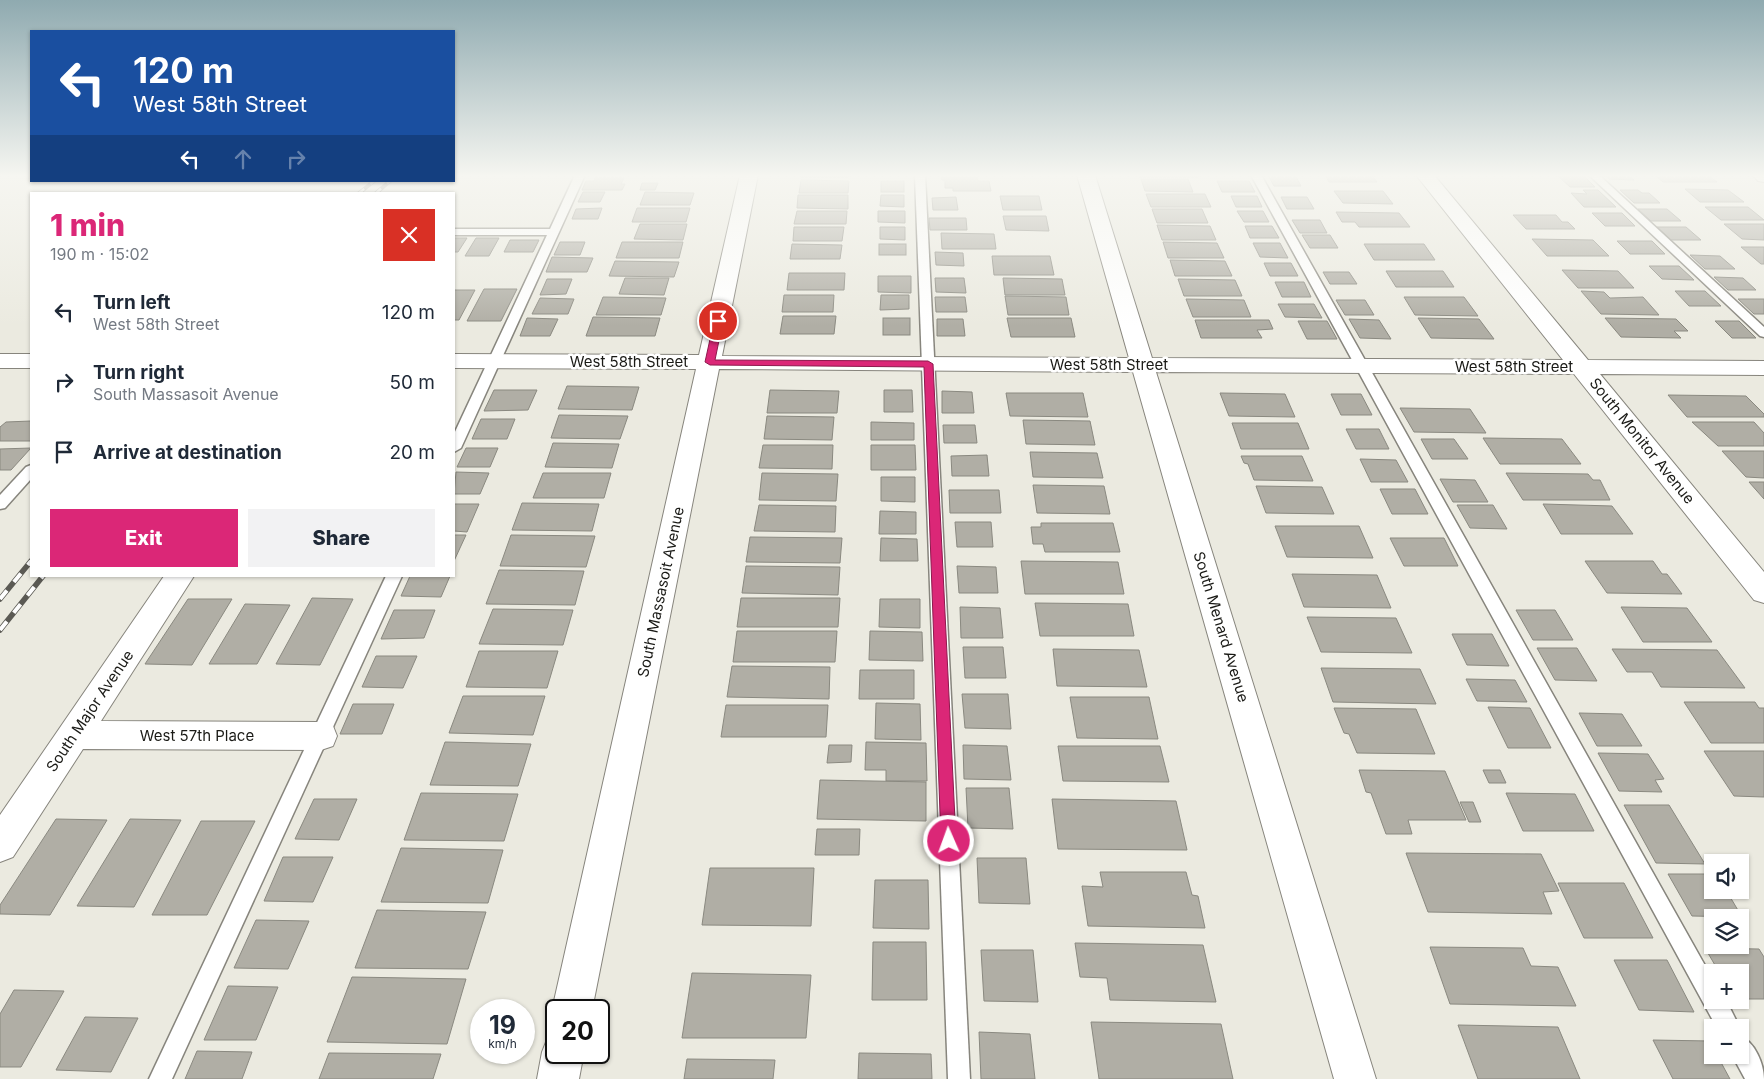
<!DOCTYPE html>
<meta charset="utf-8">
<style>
:root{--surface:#fff;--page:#f2f2f3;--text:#1f2937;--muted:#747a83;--accent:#db2777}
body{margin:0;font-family:Inter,sans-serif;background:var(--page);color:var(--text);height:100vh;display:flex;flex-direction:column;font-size:19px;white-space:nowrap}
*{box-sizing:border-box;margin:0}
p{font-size:16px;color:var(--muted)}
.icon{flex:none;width:28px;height:28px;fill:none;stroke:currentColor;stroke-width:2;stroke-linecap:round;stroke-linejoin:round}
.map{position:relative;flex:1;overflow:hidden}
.side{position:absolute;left:30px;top:192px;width:425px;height:385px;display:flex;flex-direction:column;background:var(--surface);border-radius:0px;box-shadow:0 1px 4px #0004}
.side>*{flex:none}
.guide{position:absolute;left:30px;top:30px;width:425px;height:152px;border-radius:0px;box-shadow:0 1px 4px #0004;background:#1a4fa0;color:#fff;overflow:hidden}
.buttons{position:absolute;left:1704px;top:854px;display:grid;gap:10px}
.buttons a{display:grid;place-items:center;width:45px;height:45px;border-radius:0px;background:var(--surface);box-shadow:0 1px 4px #0004;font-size:25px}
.speed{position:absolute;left:470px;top:999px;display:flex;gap:10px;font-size:25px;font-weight:700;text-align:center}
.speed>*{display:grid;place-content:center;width:65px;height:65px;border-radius:50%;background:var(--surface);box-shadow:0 1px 4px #0004;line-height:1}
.speed small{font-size:12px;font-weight:400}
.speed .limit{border:2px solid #111;border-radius:8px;background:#fff;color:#111}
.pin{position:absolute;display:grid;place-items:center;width:42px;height:42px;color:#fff;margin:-21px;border:2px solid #fff;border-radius:50%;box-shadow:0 1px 5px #0007}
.me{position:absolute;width:55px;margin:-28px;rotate:358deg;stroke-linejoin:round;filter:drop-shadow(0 0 4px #0008)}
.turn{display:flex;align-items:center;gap:18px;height:105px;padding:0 20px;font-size:22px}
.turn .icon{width:65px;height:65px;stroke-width:2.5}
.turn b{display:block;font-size:35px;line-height:42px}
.lanes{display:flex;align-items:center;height:48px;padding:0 20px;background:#0003;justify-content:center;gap:25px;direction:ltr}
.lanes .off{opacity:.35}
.round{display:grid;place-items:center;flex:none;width:52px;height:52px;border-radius:0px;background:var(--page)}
.overview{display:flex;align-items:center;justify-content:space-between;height:85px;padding:0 20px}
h1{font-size:30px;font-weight:800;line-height:38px;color:var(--accent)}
.cta{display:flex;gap:10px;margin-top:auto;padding:10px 20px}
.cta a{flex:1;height:58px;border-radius:0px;background:var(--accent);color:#fff;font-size:20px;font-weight:800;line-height:58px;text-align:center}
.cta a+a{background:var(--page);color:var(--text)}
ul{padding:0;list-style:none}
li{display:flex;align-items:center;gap:15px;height:70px;padding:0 20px}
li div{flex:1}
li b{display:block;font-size:19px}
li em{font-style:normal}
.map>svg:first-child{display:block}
.building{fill:#b0aea5;stroke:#8a8980}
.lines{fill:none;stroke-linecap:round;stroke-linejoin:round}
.service-casing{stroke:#87857d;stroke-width:3}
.minor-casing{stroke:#87857d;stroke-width:2}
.service{fill:#fff;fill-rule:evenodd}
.minor{fill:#fff;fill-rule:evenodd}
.rail-far1-casing{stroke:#5b5a54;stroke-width:4}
.rail-casing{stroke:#5b5a54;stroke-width:5.5}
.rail-far1{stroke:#fff;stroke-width:2.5;stroke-dasharray:8;stroke-linecap:butt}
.rail{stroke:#fff;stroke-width:4;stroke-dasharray:11;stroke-linecap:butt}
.route{fill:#db2777;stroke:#8e194d}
.labels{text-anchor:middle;stroke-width:5;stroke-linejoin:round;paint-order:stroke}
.street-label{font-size:15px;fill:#1a1a16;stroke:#fff}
</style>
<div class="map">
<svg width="1764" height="1079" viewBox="0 0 1764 1079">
<rect width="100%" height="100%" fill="#ebeae0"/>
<!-- building -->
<g class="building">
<path d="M801,175H849V177H800Z"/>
<path d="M1139,175H1197L1199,177H1139Z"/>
<path d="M1268,175H1295L1301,186H1274Z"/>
<path d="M1325,175H1372L1377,182H1329Z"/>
<path d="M1604,175H1628L1634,180L1609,179Z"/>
<path d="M1655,175H1708L1717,182H1663Z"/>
<path d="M1558,176H1584L1595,187H1570Z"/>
<path d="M941,177H977L978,181H989L991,191H953V188H945V180H942Z"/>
<path d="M595,178H624L621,184H625L622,190H582L586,181H594Z"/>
<path d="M1141,179H1188L1193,192L1145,191Z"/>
<path d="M801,180L849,181L848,193H799Z"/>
<rect x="881" y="181" width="23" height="11"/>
<path d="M1217,181H1249L1255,192H1222Z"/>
<path d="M642,183H658L655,190H640Z"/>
<path d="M1685,189L1728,190L1744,202H1700Z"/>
<path d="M1583,190H1598L1616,207H1584L1571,193L1587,194Z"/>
<path d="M1620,190H1638L1642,193H1649L1660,203H1634Z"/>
<path d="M1334,191H1383L1393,204L1343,203Z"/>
<path d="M583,192H605L600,202H578Z"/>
<path d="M645,192L694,193L690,205H640Z"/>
<path d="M1146,194H1205L1211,207H1151Z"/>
<path d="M798,195H848V209L797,208Z"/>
<path d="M881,195H904V207L880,206Z"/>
<path d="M1000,196H1039L1042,210H1003Z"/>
<path d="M1231,196H1257L1262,207H1236Z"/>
<path d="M956,197L958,210H933L932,198Z"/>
<path d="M1281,197H1307L1314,209H1287Z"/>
<path d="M1705,207H1748L1764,220H1721Z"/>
<path d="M602,208L598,219H572L576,209Z"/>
<path d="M637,208H690L686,222H632Z"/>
<path d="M1152,209H1202L1208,223H1157Z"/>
<path d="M1638,209H1667L1681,221H1651Z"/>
<path d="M797,211H847L846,224H794Z"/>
<path d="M878,211H905V223L878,222Z"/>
<path d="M1237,211H1263L1269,222H1244Z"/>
<path d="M1336,212L1399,213L1410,227H1359L1355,222H1342Z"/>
<path d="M1592,213H1622L1635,226H1605Z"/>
<path d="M1513,215H1556L1562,222H1568L1575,229H1526Z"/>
<path d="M1003,216H1046L1049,231L1006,230Z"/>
<path d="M929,218H966L967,230H930Z"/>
<path d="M1292,220H1320L1327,233H1300Z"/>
<path d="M640,224H687L683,240L634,239Z"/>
<path d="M1724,224H1764V240L1742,239Z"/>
<path d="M1157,225L1210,226L1216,240H1162Z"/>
<path d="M1245,226H1272L1279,238H1250Z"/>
<path d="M794,227H844L842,241H793Z"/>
<path d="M880,227H905V240L880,239Z"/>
<path d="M1657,227H1686L1701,240H1671Z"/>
<path d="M941,233L994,234L996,249H942Z"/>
<path d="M1302,235H1330L1338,248H1310Z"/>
<path d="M454,238H467L458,252H454Z"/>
<path d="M476,238H499L489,256H465Z"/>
<path d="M1532,239L1593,240L1609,256H1547Z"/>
<path d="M510,240H539L533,252H504Z"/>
<path d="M1617,241H1652L1665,254H1630Z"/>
<path d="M560,242H585L580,255H554Z"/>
<path d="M622,242H683L679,258H616Z"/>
<path d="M1163,242L1217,243L1224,258H1168Z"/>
<path d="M1253,243H1280L1288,258L1260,257Z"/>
<path d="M792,244L842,245L840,259H790Z"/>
<rect x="879" y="244" width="27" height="11"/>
<path d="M1364,244H1424L1435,260H1374Z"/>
<path d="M1741,247H1764V264H1761Z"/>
<path d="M935,252L963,253L964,266L936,265Z"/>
<path d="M1690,255L1720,256L1735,269H1705Z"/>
<path d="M992,256H1050L1054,275H994Z"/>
<path d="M552,257L593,258L587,272H546Z"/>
<path d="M1170,260L1225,261L1232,276H1175Z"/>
<path d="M615,261L679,262L674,277L609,276Z"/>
<path d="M1264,263H1291L1298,276H1270Z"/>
<path d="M1649,266H1679L1694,280L1662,279Z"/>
<path d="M1562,270L1618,271L1634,288H1578Z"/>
<path d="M1386,271H1443L1454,287H1396Z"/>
<path d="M1323,272H1349L1357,284H1330Z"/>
<path d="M789,273H845L844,290H787Z"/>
<path d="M878,276H911V293L878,292Z"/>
<path d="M1714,277L1743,278L1756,290H1728Z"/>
<path d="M625,278H669L664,295L619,294Z"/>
<path d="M935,278H964L966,293L936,292Z"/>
<path d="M1003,278L1062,279L1065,295H1005Z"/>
<path d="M547,279H572L566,294L540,295Z"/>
<path d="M1178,279L1235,280L1242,296H1184Z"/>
<path d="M1275,282H1304L1311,297H1282Z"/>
<path d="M484,289H517L501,321H467Z"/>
<path d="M454,290H475L459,320H454Z"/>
<path d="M1581,291L1604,292L1610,298L1643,297L1659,315L1601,314Z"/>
<path d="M1675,291H1705L1721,306H1689Z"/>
<path d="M784,295H834L833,312H782Z"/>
<path d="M881,295H909V309L880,310Z"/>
<path d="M1005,296L1066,297L1069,315H1008Z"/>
<path d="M603,297L666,298L661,315H596Z"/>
<path d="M935,297H965L967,312H936Z"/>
<path d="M1404,297H1464L1478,316L1415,315Z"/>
<path d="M540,298L574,299L568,314H532Z"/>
<path d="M1186,299L1244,300L1251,317H1193Z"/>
<path d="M1738,299H1764V314H1754Z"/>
<path d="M1336,300H1365L1374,315H1345Z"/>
<path d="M1278,304H1314L1322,318L1285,317Z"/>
<path d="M783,316H836L834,334H780Z"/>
<path d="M593,317L660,318L655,336H586Z"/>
<path d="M527,318L558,319L550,336H520Z"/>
<rect x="883" y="318" width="27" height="17"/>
<path d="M1007,318H1071L1075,337H1011Z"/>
<path d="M1418,318L1479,319L1494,339L1431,338Z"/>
<path d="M1605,318L1676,319L1688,331H1674L1681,338L1621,337Z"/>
<path d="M937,319H963L965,336H937Z"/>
<path d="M1349,319L1379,320L1391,339L1360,338Z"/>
<path d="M1195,320H1269L1273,329L1257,330L1262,338H1201Z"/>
<path d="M1298,321H1327L1337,339H1307Z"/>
<path d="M1715,321H1739L1756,338H1732Z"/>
<path d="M567,386L639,387L632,410L558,409Z"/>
<path d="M494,390H537L528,410L484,411Z"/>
<path d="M770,390L839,391L837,413H767Z"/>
<path d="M884,390H912L913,412H884Z"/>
<path d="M942,391L972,392L974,413H942Z"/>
<path d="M1006,393H1083L1088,417L1010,416Z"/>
<path d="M1220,393L1285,394L1295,417L1229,416Z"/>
<path d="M1331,394H1361L1372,415H1341Z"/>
<path d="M1668,395L1746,396L1764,414V417H1687Z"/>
<path d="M1400,408L1470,409L1486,433L1414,432Z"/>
<path d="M559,415L628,416L620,439L551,438Z"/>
<path d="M767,416L834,417L832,440L764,439Z"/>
<path d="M481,419H515L507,439H472Z"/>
<path d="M1023,420L1090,421L1095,445L1026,444Z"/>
<path d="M31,421V441H0V427L6,422Z"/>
<path d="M871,422L914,423V440H871Z"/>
<path d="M1692,422H1754L1764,433V446H1718Z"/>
<path d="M1232,423H1298L1309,449H1241Z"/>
<path d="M943,425H975L977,443H944Z"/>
<path d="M1346,429H1379L1389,449H1356Z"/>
<path d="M1483,438L1562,439L1581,464H1500Z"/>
<path d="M1421,439H1454L1468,459H1432Z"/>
<path d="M553,443L619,444L612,468L545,467Z"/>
<path d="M763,445H833L832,469L759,468Z"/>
<path d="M871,445H915L916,470H871Z"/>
<path d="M31,448L11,470H0V449Z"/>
<path d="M466,448H498L490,467H457Z"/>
<path d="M1722,451H1764V478L1746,477Z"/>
<path d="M1030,452L1097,453L1103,478L1033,477Z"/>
<path d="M987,455L989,476H952L951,456Z"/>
<path d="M1241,456H1302L1313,481L1254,480L1248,464L1244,463Z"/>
<path d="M1360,459L1396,460L1408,482H1371Z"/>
<path d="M456,472L489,473L480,494H454Z"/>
<path d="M543,473H611L604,498H533Z"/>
<path d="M762,473L838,474L836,501L759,500Z"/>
<path d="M1506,473L1588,474L1593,480H1600L1610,500H1523Z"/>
<path d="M881,477H915V502L881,501Z"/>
<path d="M1440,479L1475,480L1488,502H1453Z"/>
<path d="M1749,482H1764V499Z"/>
<path d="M1033,485L1104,486L1110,514L1037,513Z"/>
<path d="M1256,486L1322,487L1334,514L1266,513Z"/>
<path d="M1380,489H1415L1428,514H1392Z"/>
<path d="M949,490H999L1001,513H950Z"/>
<path d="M522,503L599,504L592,531L512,530Z"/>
<path d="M454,504H479L467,532L454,531Z"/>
<path d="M1543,504L1612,506L1633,534H1561Z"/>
<path d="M759,505L836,506L835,532L754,531Z"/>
<path d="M1457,505H1493L1507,529L1470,528Z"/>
<path d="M880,511L916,512V534H879Z"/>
<path d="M955,522H991L993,547H957Z"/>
<path d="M1041,523H1113L1120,552H1045L1043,544H1033L1031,527H1041Z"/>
<path d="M1275,526H1359L1373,558L1287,557Z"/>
<path d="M454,535H466L454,561Z"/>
<path d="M511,535L595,536L586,567L500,566Z"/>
<path d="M750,537L842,538L840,563L746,562Z"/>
<path d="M881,538L917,539L918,561H880Z"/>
<path d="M1390,538H1444L1458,566H1404Z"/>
<path d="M1021,561L1118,562L1124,594H1025Z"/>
<path d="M1585,561H1653L1662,574H1667L1682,594L1607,593Z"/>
<path d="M746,566L840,567L838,595L742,593Z"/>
<path d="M957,566L996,567L998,593H959Z"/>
<path d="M499,570L584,571L575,605L486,604Z"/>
<path d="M1292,574L1377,575L1391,608L1304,607Z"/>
<path d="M410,576H450L441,597L401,596Z"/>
<path d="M312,598L353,599L320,665L276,664Z"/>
<path d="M741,598H840L838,627H737Z"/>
<path d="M188,599H232L192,665L145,664Z"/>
<path d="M880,599H920V628L879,627Z"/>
<path d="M1035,603L1128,604L1134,636H1040Z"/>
<path d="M245,604L290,605L257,664H209Z"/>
<path d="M960,607L1000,608L1003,638H961Z"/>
<path d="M1621,607L1687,608L1712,642H1643Z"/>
<path d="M493,609L573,610L563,645L479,644Z"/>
<path d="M394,610H435L424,638L381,639Z"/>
<path d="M1516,610H1555L1573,640H1533Z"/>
<path d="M1307,617L1396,618L1412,653L1321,652Z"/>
<path d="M737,631H837L835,662H733Z"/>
<path d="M870,631L922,632L923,661L869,660Z"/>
<path d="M1452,634H1492L1509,666L1467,665Z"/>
<path d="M963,647H1003L1006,678H965Z"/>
<path d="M1537,648H1577L1597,681L1555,680Z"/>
<path d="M1053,649L1139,650L1147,687L1057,686Z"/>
<path d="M1612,649L1717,650L1745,688L1661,687L1652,672H1627Z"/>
<path d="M479,651H558L547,688L466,687Z"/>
<path d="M376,656H417L403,688L362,687Z"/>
<path d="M732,666L830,667L829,699L727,697Z"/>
<path d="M1321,668L1420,669L1436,704L1333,702Z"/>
<path d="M860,670H914V699H859Z"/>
<path d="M1466,679L1515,680L1527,702L1477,701Z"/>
<path d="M962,694H1008L1011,729L965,728Z"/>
<path d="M463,696H545L533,735L449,733Z"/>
<path d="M1070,697H1149L1158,739L1077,738Z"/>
<path d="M1684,702H1755L1759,708H1764V743H1711Z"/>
<path d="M876,703L920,704L921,740L875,739Z"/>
<path d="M353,704H394L382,734H340Z"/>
<path d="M726,705H828L826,737H721Z"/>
<path d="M1488,707L1530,708L1551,748H1508Z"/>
<path d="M1334,708L1416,709L1435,754L1357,753L1349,734L1344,733Z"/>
<path d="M1579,713L1622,714L1642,746H1597Z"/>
<path d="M445,742L531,744L518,786L430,785Z"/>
<path d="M866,742L926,743L927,781H886V770H865Z"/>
<path d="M829,745H852L851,762L827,763Z"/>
<path d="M963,745L1007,746L1011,780L964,779Z"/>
<path d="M1058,746H1160L1169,782L1063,781Z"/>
<path d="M1704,751H1764V797L1734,796Z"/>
<path d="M1598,753L1648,754L1664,779L1655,780L1662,792L1619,791Z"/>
<path d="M1359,770L1445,771L1466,820H1408L1412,834H1386L1371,793L1366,792Z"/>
<path d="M1483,770H1500L1506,783H1489Z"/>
<path d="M820,780L926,782V821L817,819Z"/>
<path d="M966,788H1009L1013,829L968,828Z"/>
<path d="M421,793L518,794L504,841L404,840Z"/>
<path d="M1506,793L1575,794L1594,831H1523Z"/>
<path d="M314,799H357L339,840L295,839Z"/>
<path d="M1052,799L1176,801L1187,850L1058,849Z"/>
<path d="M1460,802H1473L1481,822H1469Z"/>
<path d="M1624,805H1669L1705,864L1656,863Z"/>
<path d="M56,819L107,820L50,915L0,914V905Z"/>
<path d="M130,819L181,820L134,907L77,906Z"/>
<path d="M201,821H255L207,915H152Z"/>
<path d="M817,829H860L859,855H815Z"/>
<path d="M401,848L503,850L488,903L381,902Z"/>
<path d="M1406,853L1541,854L1559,891L1543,892L1552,914L1428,912Z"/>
<path d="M283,857H333L313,902L264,901Z"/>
<path d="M977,858H1026L1030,904L979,903Z"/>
<path d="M710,868H814L811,926L702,925Z"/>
<path d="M1100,872H1186L1192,895L1198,896L1205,928L1088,926L1082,886L1103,887Z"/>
<path d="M1668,874H1712V890H1726L1742,917L1692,916Z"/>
<path d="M875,880H928L929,929L873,928Z"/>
<path d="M1558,883H1624L1653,938H1584Z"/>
<path d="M377,910L486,912L468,969L355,968Z"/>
<path d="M256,920L309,921L288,969L234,968Z"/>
<path d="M873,942H926L927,1000H872Z"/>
<path d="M1075,943L1203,945L1216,1002L1110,1000L1107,978L1080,977Z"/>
<path d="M1430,947L1523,948L1531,966L1558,967L1576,1006L1450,1004Z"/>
<path d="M1705,948L1759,949L1764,957V999H1740V972H1719Z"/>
<path d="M981,950H1033L1038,1002L984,1001Z"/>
<path d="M1614,960H1667L1694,1012L1639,1010Z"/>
<path d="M692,973L811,975L806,1038H682Z"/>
<path d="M352,977L466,979L447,1044L327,1042Z"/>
<path d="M228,986L278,987L256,1040H204Z"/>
<path d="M14,990L64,991L21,1067H0V1014Z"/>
<path d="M85,1017L138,1018L111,1072L56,1070Z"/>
<path d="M1091,1022L1221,1024L1233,1079H1099Z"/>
<path d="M1458,1025L1558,1027L1580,1079H1478Z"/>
<path d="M979,1032L1030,1034L1035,1079H981Z"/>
<path d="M1653,1040L1710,1041L1712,1055H1717L1730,1079H1673Z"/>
<path d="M197,1051L252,1052L242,1079H185Z"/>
<path d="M329,1053L441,1054L433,1079H319Z"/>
<path d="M859,1053L931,1054L932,1079H858Z"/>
<path d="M687,1059L775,1060L773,1079H684Z"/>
</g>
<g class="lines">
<defs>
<g id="service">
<path d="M575,175H585L461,448L454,452V434L547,235H454V229H550Z"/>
<path d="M915,175H925L970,1079H948Z"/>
<path d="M1251,175H1261L1712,978V1000H1726L1740,1028H1717Z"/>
<path d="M1589,175H1599L1764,327V337L1760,336Z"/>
<path d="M31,465V479L5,508L0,509V495L26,467Z"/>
<path d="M386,576H402L172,1079H149Z"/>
<path d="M1740,1036C1755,1042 1764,1064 1764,1079H1745L1732,1055H1740Z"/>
</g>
<g id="minor">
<path d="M740,175H758L722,356L1129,358L1077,175H1095L1152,358L1563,360L1416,175H1434L1588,360L1764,361V375L1600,374L1764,572V603L1754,600L1574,374L1156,372L1376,1079H1334L1133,372L719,369L592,1010H556V1020L552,1010L696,369L454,368V354L699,355Z"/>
<path d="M1753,175H1764V182L1758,181Z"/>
<rect x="0" y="354" width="31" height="14"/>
<path d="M164,576H194L101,721L321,722L333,726L337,736L333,746L321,750L83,749L13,857L0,862V815Z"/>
<path d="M556,1034V1052H584L579,1079H537L542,1052L548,1037Z"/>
</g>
</defs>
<!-- service casing -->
<use href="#service" class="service-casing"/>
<!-- minor casing -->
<use href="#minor" class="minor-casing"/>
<!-- service -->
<use href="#service" class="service"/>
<!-- minor -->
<use href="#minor" class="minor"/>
<defs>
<g id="rail-far1">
<path d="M358,194L374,181"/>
<path d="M375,194L390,181"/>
</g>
<g id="rail">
<path d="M0,599L31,561"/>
<path d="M0,630L43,576"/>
</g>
</defs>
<!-- rail-far1 casing -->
<use href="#rail-far1" class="rail-far1-casing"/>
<!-- rail casing -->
<use href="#rail" class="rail-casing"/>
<!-- rail-far1 -->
<use href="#rail-far1" class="rail-far1"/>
<!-- rail -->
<use href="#rail" class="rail"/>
</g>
<!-- sky -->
<linearGradient id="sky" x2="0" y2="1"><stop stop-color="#8faab0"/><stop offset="0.54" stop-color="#f6f6f1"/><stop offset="1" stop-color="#f6f6f1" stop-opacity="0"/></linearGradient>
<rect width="1764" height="326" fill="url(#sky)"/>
<!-- route -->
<path class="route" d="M718,318L723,321L715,360L928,361L933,364L956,841L954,846L949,848L943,846L941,841L924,367L710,365L705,362L714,321Z"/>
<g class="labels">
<!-- street labels -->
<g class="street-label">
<text x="629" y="367">West 58th Street</text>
<text x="1109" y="370">West 58th Street</text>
<text x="1514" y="372">West 58th Street</text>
<text transform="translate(1642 441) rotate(51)" y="5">South Monitor Avenue</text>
<text transform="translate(661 592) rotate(-78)" y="5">South Massasoit Avenue</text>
<text transform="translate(1221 627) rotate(73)" y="5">South Menard Avenue</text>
<text transform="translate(90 711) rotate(-56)" y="5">South Major Avenue</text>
<text x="197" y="741">West 57th Place</text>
</g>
</g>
</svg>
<div class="buttons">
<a><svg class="icon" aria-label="sound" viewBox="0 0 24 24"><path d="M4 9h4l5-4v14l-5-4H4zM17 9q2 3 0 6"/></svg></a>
<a><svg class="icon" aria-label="layers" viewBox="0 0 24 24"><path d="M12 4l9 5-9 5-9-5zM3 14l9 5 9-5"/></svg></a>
<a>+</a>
<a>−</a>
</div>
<div class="speed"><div>19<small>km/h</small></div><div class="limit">20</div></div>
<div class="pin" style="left:718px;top:321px;background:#d93025"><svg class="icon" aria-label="arrive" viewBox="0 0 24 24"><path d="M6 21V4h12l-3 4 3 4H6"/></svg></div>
<svg class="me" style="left:949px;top:841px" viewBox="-20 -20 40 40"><circle r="17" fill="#db2777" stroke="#fff" stroke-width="3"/><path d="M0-11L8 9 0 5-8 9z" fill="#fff"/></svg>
<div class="guide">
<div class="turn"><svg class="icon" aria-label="left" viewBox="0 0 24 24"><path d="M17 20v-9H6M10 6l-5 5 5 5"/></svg><div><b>120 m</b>West 58th Street</div></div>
<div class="lanes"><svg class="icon" aria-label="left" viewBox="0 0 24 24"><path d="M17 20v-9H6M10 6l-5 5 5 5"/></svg><svg class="icon off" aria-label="ahead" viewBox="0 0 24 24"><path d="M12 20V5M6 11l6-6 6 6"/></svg><svg class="icon off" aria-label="right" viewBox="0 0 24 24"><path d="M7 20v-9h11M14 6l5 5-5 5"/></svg></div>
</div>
<section class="side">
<div class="overview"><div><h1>1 min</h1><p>190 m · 15:02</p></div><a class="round" style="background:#d93025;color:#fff"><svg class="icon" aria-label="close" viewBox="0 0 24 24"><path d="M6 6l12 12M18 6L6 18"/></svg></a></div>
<ul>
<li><svg class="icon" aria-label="left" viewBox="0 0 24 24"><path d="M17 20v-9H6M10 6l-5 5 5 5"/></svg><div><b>Turn left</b><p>West 58th Street</p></div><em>120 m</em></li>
<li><svg class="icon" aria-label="right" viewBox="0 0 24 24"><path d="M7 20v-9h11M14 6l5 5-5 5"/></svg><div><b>Turn right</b><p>South Massasoit Avenue</p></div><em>50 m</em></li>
<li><svg class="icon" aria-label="arrive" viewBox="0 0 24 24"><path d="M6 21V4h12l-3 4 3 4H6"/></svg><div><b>Arrive at destination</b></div><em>20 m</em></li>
</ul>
<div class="cta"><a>Exit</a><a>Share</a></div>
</section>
</div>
